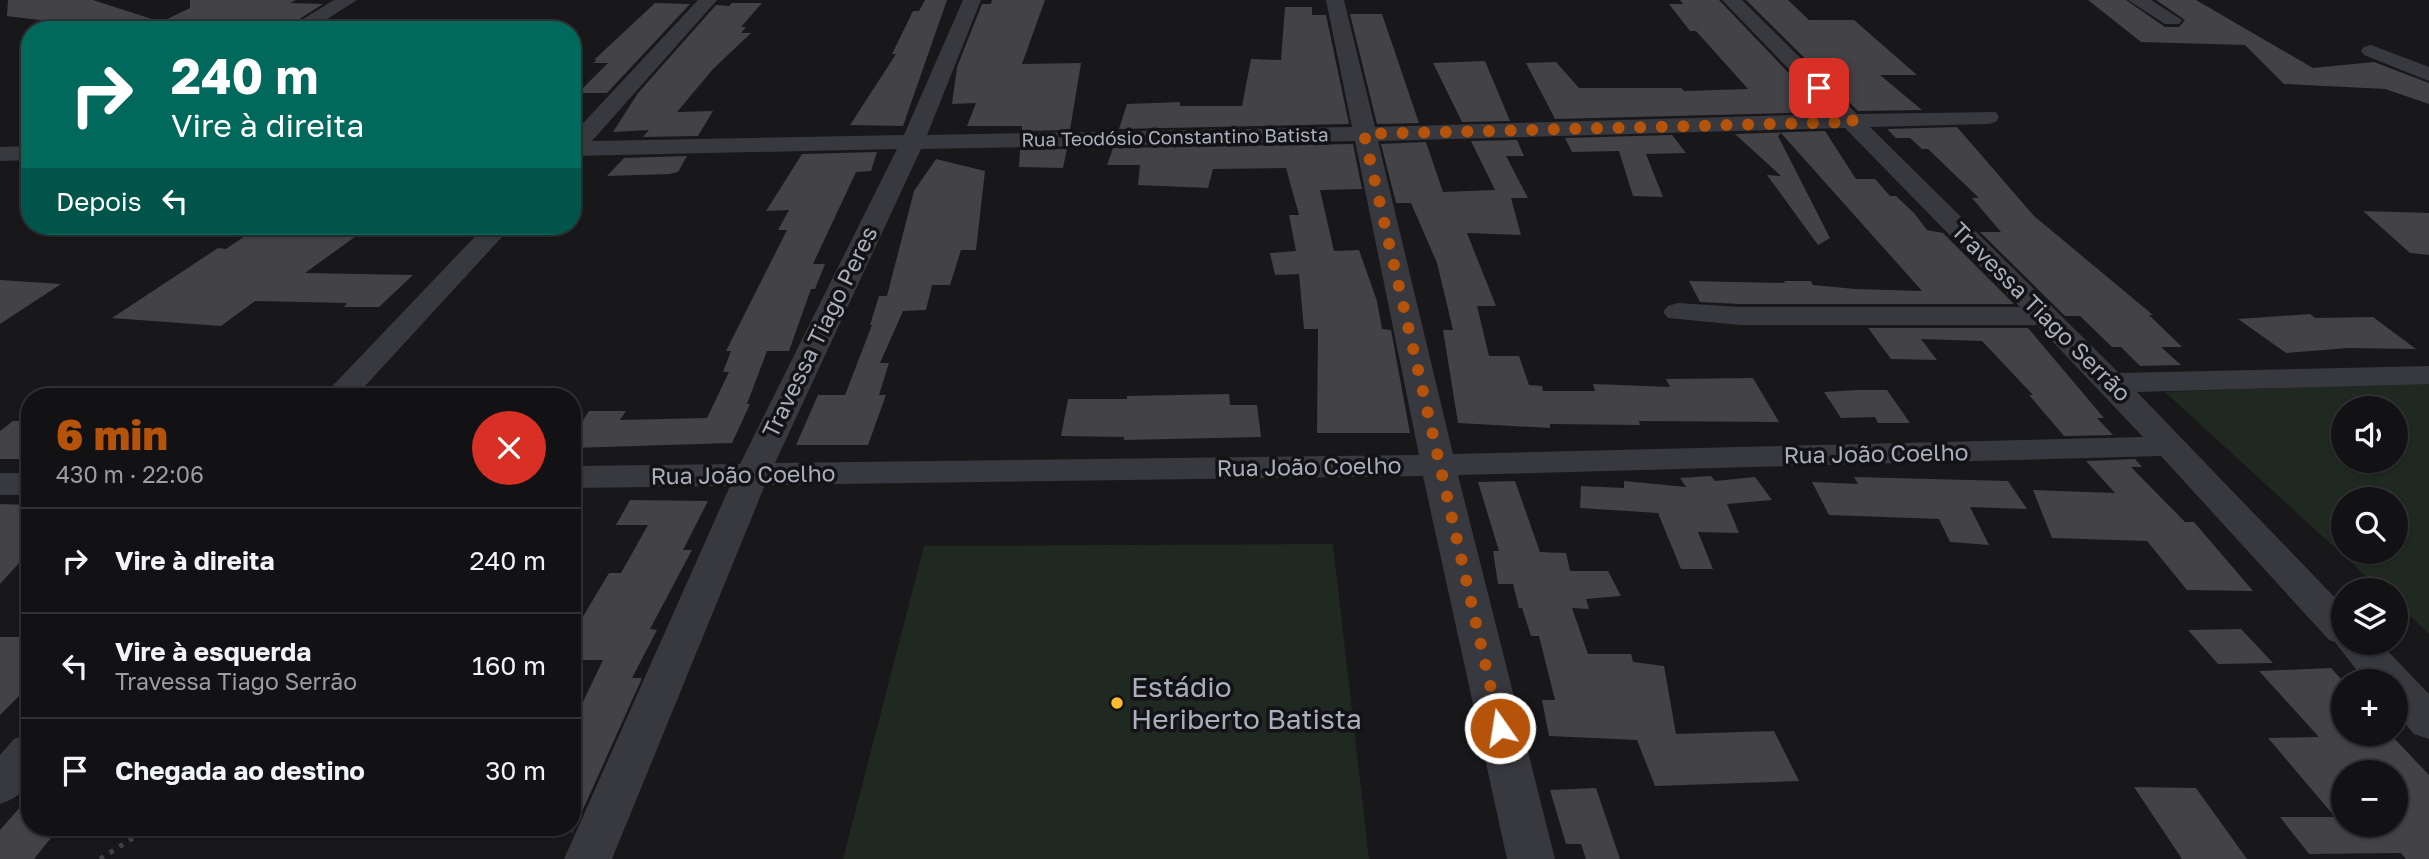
<!DOCTYPE html>
<html lang="pt">
<meta charset="utf-8">
<style>
:root{--surface:#121114;--page:#1b1a1d;--text:#f1f3f6;--muted:#9c9da0;--line:#313134;--accent:#b45309}
body{margin:0;font-family:"Golos Text",sans-serif;background:var(--page);color:var(--text);height:100vh;display:flex;flex-direction:column;font-size:26px;white-space:nowrap}
*{box-sizing:border-box;margin:0}
p{font-size:23px;color:var(--muted)}
.icon{flex:none;width:38px;height:38px;fill:none;stroke:currentColor;stroke-width:2;stroke-linecap:round;stroke-linejoin:round}
.map{position:relative;flex:1;overflow:hidden}
.panel{position:absolute;left:21px;top:388px;width:560px;height:448px;display:flex;flex-direction:column;background:var(--surface);border-radius:28px;box-shadow:0 2px 5px #0004,0 0 0 2px var(--line)}
.panel>*{flex:none}
.banner{position:absolute;left:21px;top:21px;width:560px;height:214px;border-radius:28px;box-shadow:0 2px 5px #0004,0 0 0 2px var(--line);background:#00695c;color:#fff;overflow:hidden}
.buttons{position:absolute;left:2331px;top:396px;display:grid;gap:14px}
.buttons a{display:grid;place-items:center;width:77px;height:77px;border-radius:50%;background:var(--surface);box-shadow:0 2px 5px #0004,0 0 0 2px var(--line);font-size:35px}
.pin{position:absolute;display:grid;place-items:center;width:60px;height:60px;color:#fff;margin:-30px;border-radius:14px;box-shadow:0 4px 10px #0006}
.me{position:absolute;width:77px;margin:-38px;rotate:347deg;stroke-linejoin:round;filter:drop-shadow(0 0 5px #0008)}
.turn{display:flex;align-items:center;gap:24px;height:147px;padding:0 35px;font-size:32px}
.turn .icon{width:91px;height:91px;stroke-width:2.5}
.turn b{display:block;font-size:49px;line-height:60px}
.then{display:flex;align-items:center;height:66px;padding:0 35px;background:#0003;gap:14px;font-size:26px}
.round{display:grid;place-items:center;flex:none;width:74px;height:74px;border-radius:37px;background:var(--page)}
.overview{display:flex;align-items:center;justify-content:space-between;height:119px;padding:0 35px}
h1{font-size:42px;font-weight:800;line-height:52px;color:var(--accent)}
ul{padding:0;list-style:none}
li{display:flex;align-items:center;gap:21px;height:105px;padding:0 35px;border-top:2px solid var(--line)}
li div{flex:1}
li b{display:block;font-size:26px}
li em{font-style:normal}
.map>svg:first-child{display:block}
.green{fill:#1f2821;fill-rule:evenodd}
.building{fill:#424247;fill-rule:evenodd}
.lines{fill:none;stroke-linecap:round;stroke-linejoin:round}
.path{stroke:#3e4046;stroke-width:5;stroke-dasharray:4.5 7;stroke-linecap:butt}
.minor{fill:#38393f;fill-rule:evenodd}
.route{stroke:#b45309;stroke-width:12;stroke-dasharray:0 21.6}
.poi-dot{fill:#fabb2f;stroke:#131215;stroke-width:2.5}
.labels{text-anchor:middle;stroke-width:7;stroke-linejoin:round;paint-order:stroke}
.far-street-label{font-size:19px;fill:#a9aeba;stroke:#131215}
.street-label{font-size:23px;fill:#a9aeba;stroke:#131215}
.near-poi-label{font-size:28px;fill:#a9aeba;stroke:#131215;text-anchor:start}
</style>
<div class="map">
<svg width="2429" height="859" viewBox="0 0 2429 859">
<rect width="100%" height="100%" fill="#18171a"/>
<!-- green -->
<g class="green">
<path d="M2429,383V634L2396,603V590H2381L2165,392ZM2343,408H2396V460H2343ZM2343,499H2396V551H2343Z"/>
<path d="M1333,544L1369,859H843L924,546Z"/>
</g>
<!-- building -->
<g class="building">
<path d="M8,0H93L161,22L190,8V0H296L290,3L323,4L282,30H120L7,16Z"/>
<path d="M925,0H947L903,126L850,125L896,54H892L913,11H919Z"/>
<path d="M992,0H1045L1022,64L1081,63L1070,130L1022,131V126H967L976,103L952,104L957,67L982,4H991Z"/>
<path d="M1680,0H1719L1826,112L1555,119L1526,63L1556,62L1579,88H1681L1684,91L1748,89L1696,31H1690L1669,4H1683Z"/>
<path d="M1746,0H1788L1809,20H1854L1917,75H1880L1922,110L1858,111Z"/>
<path d="M2088,0H2126L2165,27H2179L2185,20L2156,0H2196L2313,68L2374,62L2429,83V104L2385,89L2284,84L2245,45L2141,42Z"/>
<path d="M655,3L690,4L607,93H578L608,63H593L597,60H594Z"/>
<path d="M732,3H762L741,27H746L741,33H751L713,69L677,112L713,111L698,136L643,137L649,130L613,132L638,93L716,5L729,6Z"/>
<path d="M1285,7H1312V15H1326L1349,124L1119,129L1127,104L1180,102V106H1242L1251,59L1281,60Z"/>
<path d="M1350,14H1382L1419,123L1377,124Z"/>
<path d="M1485,61L1510,121L1462,122L1433,63Z"/>
<path d="M1957,127L2034,216L2153,315H2149L2182,347H2161L2181,365L2140,366L2121,347H2112L2080,316H2065L1980,232H2001L1972,198H1979L1928,149H1922L1910,138H1896L1887,129Z"/>
<path d="M1825,131L1856,179H1875L1890,196H1896L1914,213L1927,230L1943,233L2014,304H1740L1700,302L1689,281L1785,283L1784,281H1811L1813,285L1855,289L1922,291L1781,133L1778,136L1830,238L1818,245L1767,175L1781,176L1735,134Z"/>
<path d="M1672,135L1686,153L1646,154L1663,197L1633,196L1619,151L1572,152L1565,138Z"/>
<path d="M1517,140L1524,156H1506L1528,198H1511L1521,235L1467,233L1496,306H1477L1489,356H1519L1529,385L1542,386L1543,391H1595L1593,384L1670,387L1666,379L1753,378L1779,422L1639,421L1640,425L1550,424V428L1458,423L1443,330H1453L1437,263L1411,203H1396L1381,144L1426,142L1443,192L1495,190L1471,141Z"/>
<path d="M1353,144L1362,189L1320,190L1334,251L1359,250L1377,301L1382,329L1391,330L1410,433H1317L1318,329H1304L1299,274L1275,275L1270,253L1296,251L1289,215H1299L1286,168L1213,169L1208,188L1138,185L1140,165H1107L1113,148Z"/>
<path d="M1067,149L1063,168L1019,167L1020,150Z"/>
<path d="M877,152L871,171L856,172L813,264H825L815,289H811L789,351H767L747,404H750L732,443L572,448V437L589,411H626L620,420L707,418L729,372H723L731,351H726L787,230H778L789,210L766,211L802,154Z"/>
<path d="M687,156L678,172L669,174L607,176L624,158Z"/>
<path d="M936,159L985,171L976,250H961L950,285H932L926,310L903,311L880,363H889L879,395H886L868,445H796L818,395H845L872,325H870L879,296H887L914,191Z"/>
<path d="M2363,211L2429,213V255L2410,253Z"/>
<path d="M271,226H370L305,273L413,275L379,307H344L347,303L255,301L221,326L112,318L218,248L226,249L252,231L262,232Z"/>
<path d="M0,280L61,284L0,324Z"/>
<path d="M2310,314L2315,318L2373,317L2416,349L2348,348L2286,353L2238,319Z"/>
<path d="M1868,328H2028L2104,418H2097L2113,435L2064,436L2029,395H2033L1982,341L1921,339L1937,360L1891,359Z"/>
<path d="M1857,390H1887L1910,423H1878L1875,417L1841,418L1824,392Z"/>
<path d="M1229,394L1230,405H1257L1261,437L1124,440V437L1061,436L1068,399H1127V396Z"/>
<path d="M13,421H30V459H0V431Z"/>
<path d="M2135,459L2142,467H2131L2185,522H2194L2253,591L2187,590L2147,541L2052,538L2033,490L2115,493L2086,461Z"/>
<path d="M1711,476L1715,481L1755,477L1772,500L1727,504L1739,533L1698,532L1713,569H1681L1658,513L1580,508L1581,486L1624,488V481L1686,487L1680,478Z"/>
<path d="M1854,477L2008,481L2027,509L1970,507L1989,545L1950,542L1939,519L1829,515L1812,482L1858,484Z"/>
<path d="M1515,481L1540,552L1566,553L1570,571H1608L1621,596L1586,599L1589,609L1572,608L1588,654H1631L1633,662L1664,666L1676,734L1774,731L1799,781L1655,786L1637,740L1549,736L1542,700H1555L1539,636H1531L1522,608H1519L1513,584H1498L1493,551H1499L1478,482Z"/>
<path d="M630,500L708,501L683,550H692L650,629L657,630L632,678H642L572,834V725L603,660H572V635L609,573H621L648,525H616Z"/>
<path d="M0,504L30,505V551L0,584Z"/>
<path d="M2241,629L2273,663L2218,664L2188,630Z"/>
<path d="M0,637H30V685L0,715Z"/>
<path d="M2331,668L2343,681V736H2392L2429,775V859H2406L2401,853L2309,854L2280,817H2335L2268,738L2319,737L2259,671ZM2343,772H2396V824H2343Z"/>
<path d="M2134,787L2196,788L2247,859H2182Z"/>
<path d="M1596,788L1620,859H1586L1581,844H1566L1550,790Z"/>
<path d="M30,796V828H59L34,859H0V830Z"/>
</g>
<g class="lines">
<!-- path -->
<path class="path" d="M100,859L149,828"/>
<!-- minor -->
<g class="minor">
<path d="M334,0H357L310,30H285Z"/>
<path d="M698,0H717L592,141L904,135L963,0H981L927,135L1352,127L1326,0H1344L1375,127L1832,114L1722,0H1742L1857,114L1996,112L1999,117L1996,122L1988,124L1870,127L2119,373L2429,366V384L2137,392L2343,606V642H2379L2429,694V739L2414,734L2396,713V681H2365L2335,642L2329,640L2161,456L1458,475L1555,859H1507L1423,476L765,485L612,859H564L730,486L572,488V466L740,464L897,149L572,156V135ZM1845,128L2020,307H1740L1678,303L1668,306L1663,312L1668,318L1740,325H2037L2143,437L1453,454L1378,141ZM1355,141L1419,455L775,463L921,149Z"/>
<path d="M2128,0H2151L2182,20L2179,24H2165Z"/>
<path d="M2371,45L2429,67V81L2364,55L2361,51L2364,47Z"/>
<path d="M30,146V160L0,161V147Z"/>
<path d="M485,226H512L355,397H322Z"/>
<rect x="0" y="473" width="30" height="22"/>
<path d="M30,734C30,767 38,792 0,804V755L14,739Z"/>
</g>
</g>
<g class="lines">
<!-- route -->
<path class="route" d="M1500,728L1364,134L1854,122L1819,88"/>
</g>
<!-- markers -->
<circle class="poi-dot" cx="1117" cy="703" r="7"/>
<g class="labels">
<!-- far-street labels -->
<g class="far-street-label">
<text transform="translate(1175 137) rotate(-1)" y="7">Rua Teodósio Constantino Batista</text>
</g>
<!-- street labels -->
<g class="street-label">
<text transform="translate(2041 312) rotate(45)" y="8">Travessa Tiago Serrão</text>
<text transform="translate(820 332) rotate(-64)" y="8">Travessa Tiago Peres</text>
<text transform="translate(1876 454) rotate(-1)" y="8">Rua João Coelho</text>
<text transform="translate(1309 467) rotate(-1)" y="8">Rua João Coelho</text>
<text transform="translate(743 475) rotate(-1)" y="8">Rua João Coelho</text>
</g>
<!-- near-poi labels -->
<g class="near-poi-label">
<text x="1131" y="697">Estádio<tspan x="1131" dy="32">Heriberto Batista</tspan></text>
</g>
</g>
</svg>
<div class="buttons">
<a><svg class="icon" aria-label="sound" viewBox="0 0 24 24"><path d="M4 9h4l5-4v14l-5-4H4zM17 9q2 3 0 6"/></svg></a>
<a><svg class="icon" aria-label="search" viewBox="0 0 24 24"><circle cx="10" cy="10" r="6"/><path d="M15 15l6 6"/></svg></a>
<a><svg class="icon" aria-label="layers" viewBox="0 0 24 24"><path d="M12 4l9 5-9 5-9-5zM3 14l9 5 9-5"/></svg></a>
<a>+</a>
<a>−</a>
</div>
<div class="pin" style="left:1819px;top:88px;background:#d93025"><svg class="icon" aria-label="arrive" viewBox="0 0 24 24"><path d="M6 21V4h12l-3 4 3 4H6"/></svg></div>
<svg class="me" style="left:1500px;top:728px" viewBox="-20 -20 40 40"><circle r="17" fill="#b45309" stroke="#fff" stroke-width="3"/><path d="M0-11L8 9 0 5-8 9z" fill="#fff"/></svg>
<div class="banner">
<div class="turn"><svg class="icon" aria-label="right" viewBox="0 0 24 24"><path d="M7 20v-9h11M14 6l5 5-5 5"/></svg><div><b>240 m</b>Vire à direita</div></div>
<div class="then">Depois<svg class="icon" aria-label="left" viewBox="0 0 24 24"><path d="M17 20v-9H6M10 6l-5 5 5 5"/></svg></div>
</div>
<section class="panel">
<div class="overview"><div><h1>6 min</h1><p>430 m · 22:06</p></div><a class="round" style="background:#d93025;color:#fff"><svg class="icon" aria-label="close" viewBox="0 0 24 24"><path d="M6 6l12 12M18 6L6 18"/></svg></a></div>
<ul>
<li><svg class="icon" aria-label="right" viewBox="0 0 24 24"><path d="M7 20v-9h11M14 6l5 5-5 5"/></svg><div><b>Vire à direita</b></div><em>240 m</em></li>
<li><svg class="icon" aria-label="left" viewBox="0 0 24 24"><path d="M17 20v-9H6M10 6l-5 5 5 5"/></svg><div><b>Vire à esquerda</b><p>Travessa Tiago Serrão</p></div><em>160 m</em></li>
<li><svg class="icon" aria-label="arrive" viewBox="0 0 24 24"><path d="M6 21V4h12l-3 4 3 4H6"/></svg><div><b>Chegada ao destino</b></div><em>30 m</em></li>
</ul>
</section>
</div>
